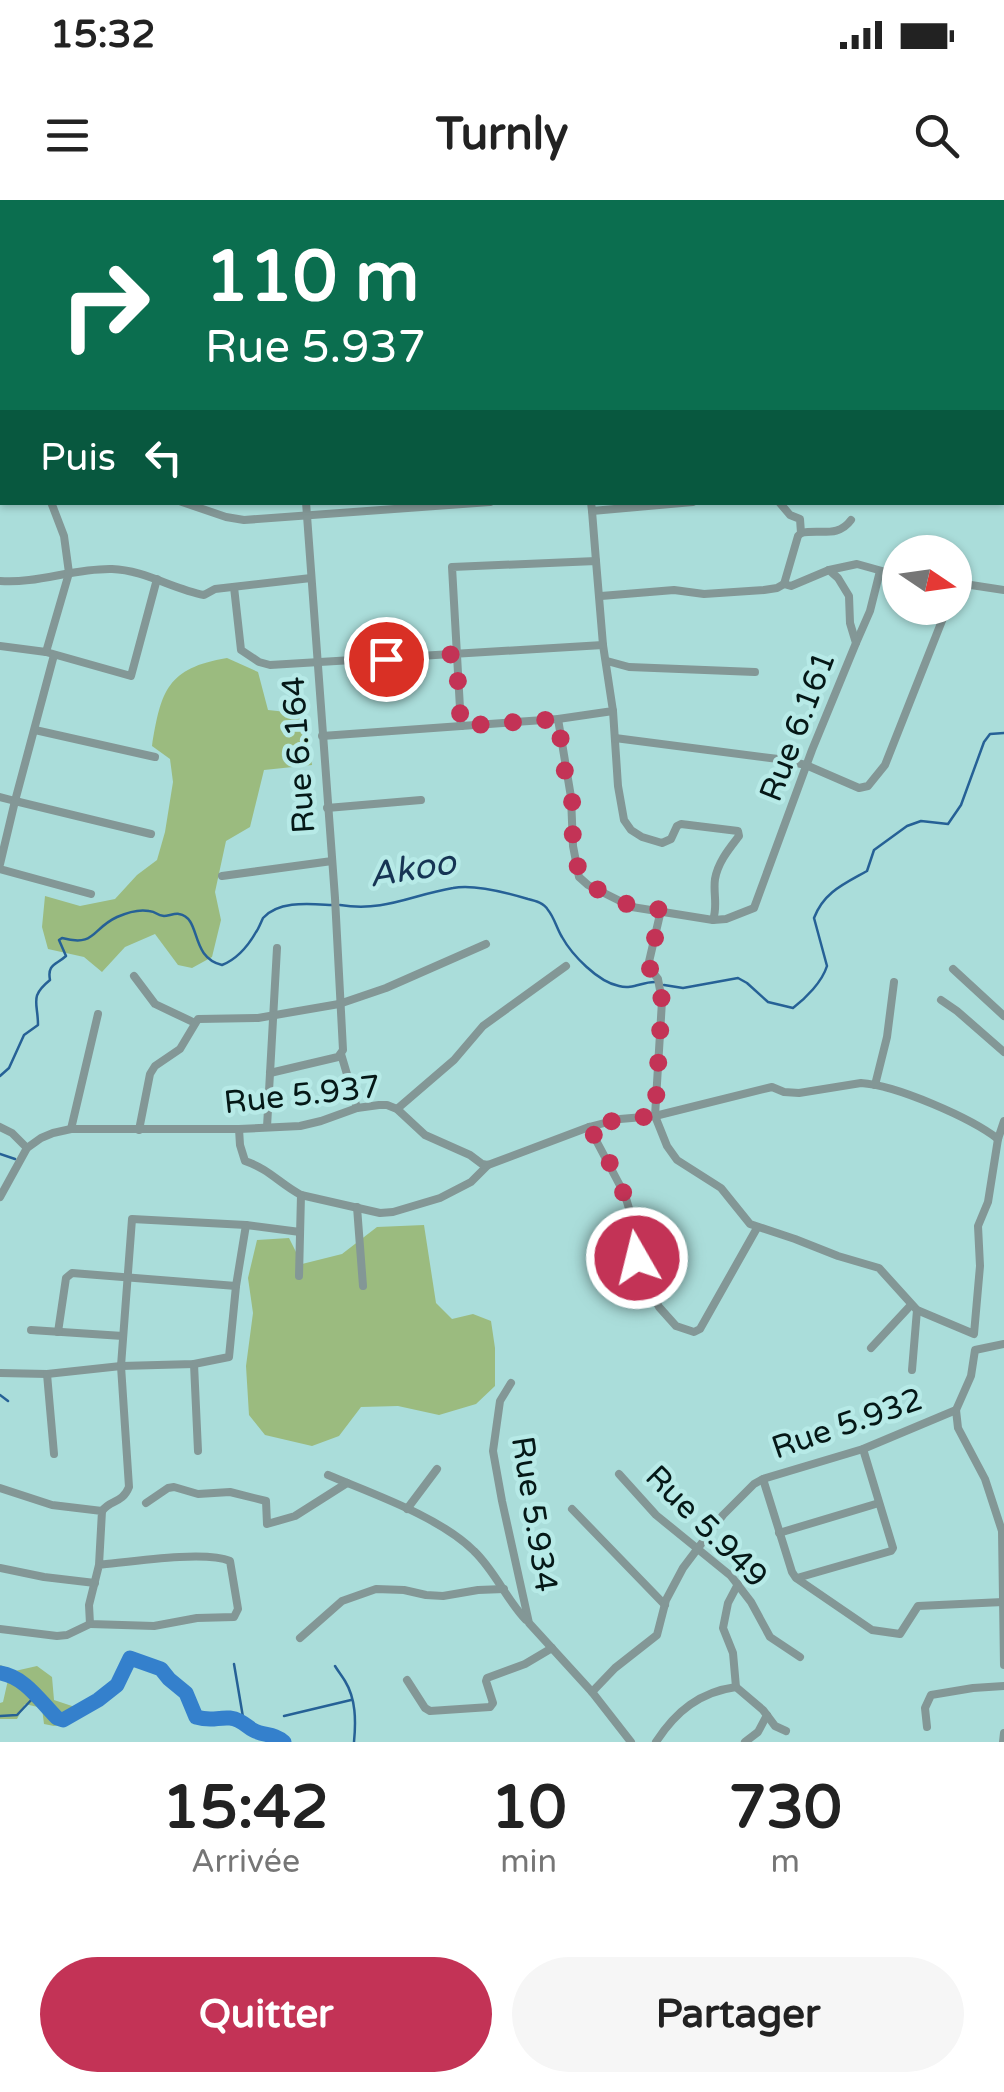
<!DOCTYPE html>
<html lang="fr">
<meta charset="utf-8">
<style>
:root{--surface:#fff;--page:#f6f6f6;--text:#222;--muted:#767676;--accent:#c33356}
body{margin:0;font-family:"Varela Round",sans-serif;background:var(--page);color:var(--text);height:100vh;display:flex;flex-direction:column;font-size:38px;white-space:nowrap}
*{box-sizing:border-box;margin:0}
p{font-size:32px;color:var(--muted)}
.icon{flex:none;width:55px;height:55px;fill:none;stroke:currentColor;stroke-width:2;stroke-linecap:round;stroke-linejoin:round}
.map{position:relative;height:1542px;overflow:hidden}
.panel{display:flex;flex-direction:column;background:var(--surface);flex:1}
.panel>*{flex:none}
.top-card{position:absolute;left:0px;top:0px;width:1005px;height:305px;box-shadow:0 2px 8px #0004;background:#0b6e4f;color:#fff;overflow:hidden}
.needle{width:65px;rotate:103deg}
.fabs{position:absolute;left:882px;top:335px;display:grid;gap:20px}
.fabs a{display:grid;place-items:center;width:90px;height:90px;border-radius:50%;background:var(--surface);box-shadow:0 2px 8px #0004;font-size:50px}
.pin{position:absolute;display:grid;place-items:center;width:85px;height:85px;color:#fff;margin:-42px;border:5px solid #fff;border-radius:50%;box-shadow:0 2px 10px #0007}
.me{position:absolute;width:110px;margin:-55px;rotate:352deg;stroke-linejoin:round;filter:drop-shadow(0 0 8px #0008)}
.turn{display:flex;align-items:center;gap:35px;height:210px;padding:0 40px;font-size:45px}
.turn .icon{width:130px;height:130px;stroke-width:2.5}
.turn b{display:block;font-size:70px;line-height:85px}
.then{display:flex;align-items:center;height:95px;padding:0 40px;background:#0003;gap:20px;font-size:38px}
.eta{display:flex;justify-content:space-evenly;align-items:center;height:170px;text-align:center}
.eta b{font-size:60px;font-weight:800;line-height:70px}
.action{display:flex;gap:20px;margin-top:auto;padding:20px 40px}
.action a{flex:1;height:115px;border-radius:60px;background:var(--accent);color:#fff;font-size:40px;font-weight:800;line-height:115px;text-align:center}
.action a+a{background:var(--page);color:var(--text)}
.status{display:flex;justify-content:space-between;align-items:center;height:70px;padding:0 50px;background:var(--surface);direction:ltr}
.status svg{height:28px;fill:currentColor}
header{display:flex;justify-content:space-between;align-items:center;height:130px;padding:0 40px;background:var(--surface);font-size:45px;font-weight:800}
.map>svg:first-child{display:block}
.green{fill:#9bbb7f}
.lines{fill:none;stroke-linecap:round;stroke-linejoin:round}
.stream{stroke:#266196;stroke-width:2.5}
.river{stroke:#3480cc;stroke-width:15}
.street{stroke:#839796;stroke-width:8}
.route{stroke:#c33356;stroke-width:18;stroke-dasharray:0 32.4}
.labels{text-anchor:middle;stroke-width:9;stroke-linejoin:round;paint-order:stroke}
.street-label{font-size:32px;fill:#051817;stroke:#b7eae7}
.water-label{font-size:35px;font-style:italic;fill:#163454;stroke:#b7eae7}
</style>
<div class="status"><b>15:32</b><svg viewBox="0 0 49 12"><path d="M0 12V9h3v3zM5 12V6h3v6zM10 12V3h3v9zM15 12V0h3v12zM26 1h20v11H26zM47 4h2v5h-2z"/></svg></div>
<header><svg class="icon" aria-label="menu" viewBox="0 0 24 24"><path d="M4 6h16M4 12h16M4 18h16"/></svg>Turnly<svg class="icon" aria-label="search" viewBox="0 0 24 24"><circle cx="10" cy="10" r="6"/><path d="M15 15l6 6"/></svg></header>
<div class="map">
<svg width="1004" height="1542" viewBox="0 0 1004 1542">
<rect width="100%" height="100%" fill="#aaddda"/>
<!-- green -->
<g class="green">
<path d="M227,458L258,472L268,510L305,514L312,565L264,570L250,627L226,641L215,692L221,720L212,757L192,768L178,765L155,734L125,747L102,772L84,757L48,749L42,727L45,696L80,706L115,699L137,675L157,660L165,632L173,582L170,559L152,546C161,491 167,468 227,458Z"/>
<path d="M424,1025L436,1103L452,1119L473,1114L491,1121L495,1148V1186L476,1204L439,1215L398,1206L361,1207L339,1236L312,1246L265,1235L249,1215L246,1166L253,1113L248,1078L257,1040L289,1038L302,1064L342,1054L377,1027Z"/>
<path d="M0,1465L15,1471L37,1466L52,1477L54,1500L75,1507L72,1523L54,1526L44,1524L42,1508L25,1504L17,1519H0V1503L3,1502L8,1480L0,1476Z"/>
</g>
<g class="lines">
<!-- stream -->
<g class="stream">
<path d="M340,705C385,712 411,695 453,688C473,684 508,693 528,699C536,701 544,703 548,710C554,717 557,729 562,737C572,755 598,782 619,786C633,790 643,781 656,782"/>
<path d="M664,785L683,788L738,778L747,783L768,802L793,808C806,798 822,782 827,766L814,718C824,692 844,684 867,671L874,650L907,626L921,621L948,624L961,605L984,542L990,534L1004,533"/>
<path d="M0,876L9,868L24,835L38,825C38,802 29,797 50,780C47,764 56,765 66,756L59,740L62,738C96,747 91,729 117,717C126,713 139,709 149,711C158,712 155,715 164,716C168,716 175,713 179,714C202,718 189,757 222,765C237,759 248,746 256,732C258,730 262,720 263,718C279,700 311,704 332,705"/>
<path d="M0,954L15,959"/>
<path d="M0,1195L8,1201"/>
<path d="M234,1464L244,1523"/>
<path d="M335,1466C338,1471 342,1476 345,1481C356,1499 356,1521 354,1542"/>
<path d="M0,1516L17,1515L35,1496"/>
<path d="M284,1516L351,1500"/>
</g>
<!-- river -->
<path class="river" d="M0,1473C25,1477 40,1501 57,1518L63,1520L98,1500L117,1485L130,1458L161,1469L169,1479L186,1493L196,1517C213,1522 216,1517 230,1518C240,1519 245,1525 253,1530C264,1536 274,1533 284,1542"/>
<!-- street -->
<g class="street">
<path d="M96,0L97,2"/>
<path d="M168,0V2"/>
<path d="M247,0V2"/>
<path d="M305,0V2"/>
<path d="M374,0L405,2L415,0"/>
<path d="M748,2L751,0"/>
<path d="M0,154L2,153"/>
<path d="M0,253L2,254"/>
<path d="M182,302L226,317L244,320L490,302"/>
<path d="M591,302L592,311L693,302"/>
<path d="M592,311L596,361"/>
<path d="M801,333C820,329 838,338 851,320"/>
<path d="M829,370L857,364L900,376"/>
<path d="M0,381C37,384 74,368 112,369C144,370 173,389 204,395L215,389L311,378"/>
<path d="M955,386L971,385L1004,390"/>
<path d="M234,387L241,450L259,462L270,465L603,445L613,511L558,519L322,536"/>
<path d="M601,396L674,390L704,394L764,390L777,388L784,384"/>
<path d="M856,443L870,411L880,371"/>
<path d="M0,446L46,452L131,476L157,379"/>
<path d="M46,452L69,373L64,336L51,302"/>
<path d="M607,461L629,467L755,472"/>
<path d="M613,511L618,586L624,620L631,630L642,637L662,643L671,639L677,626L681,624L738,631L739,636C729,649 718,662 715,679C713,693 718,706 713,720"/>
<path d="M558,519L571,597L573,646L579,677L588,685L632,707L713,720L726,719L754,708L812,550L856,443L850,423L849,396L838,378L829,370L791,386L784,384L798,336L801,333L800,319L790,315L779,302"/>
<path d="M461,526L452,367L596,361L603,445"/>
<path d="M35,530L155,557"/>
<path d="M615,538L778,559L806,565L859,588L868,586L885,565L947,408"/>
<path d="M0,597L15,601L54,455"/>
<path d="M327,608L421,600"/>
<path d="M0,664L15,601L151,634"/>
<path d="M0,669L91,694"/>
<path d="M222,676L332,661"/>
<path d="M661,710L648,766L658,779L662,801L655,916L772,887L784,892L799,893L861,883C896,885 971,918 998,939"/>
<path d="M953,769L1004,816"/>
<path d="M134,776L155,804L195,823"/>
<path d="M941,800L957,811L1004,852"/>
<path d="M341,854L357,908"/>
<path d="M270,873L338,857L343,850L335,698L306,302"/>
<path d="M875,885L887,837L894,782"/>
<path d="M397,909L454,860L483,826L566,766"/>
<path d="M0,927L12,933L27,948"/>
<path d="M267,927L277,748"/>
<path d="M589,927L625,995L636,1032L638,1065L659,1107L676,1126L694,1132L700,1129L757,1028"/>
<path d="M71,929L98,814"/>
<path d="M239,929L240,945L245,961C269,969 280,984 301,995L380,1013L393,1012L440,998L471,982L488,965"/>
<path d="M139,930L150,874L155,866L180,849L198,819L258,818L339,804L386,788L486,744"/>
<path d="M0,997L27,948L41,938L53,933L71,929H239L300,926L321,921L357,908L379,905H387L397,909L425,935L470,955L482,964L488,965L589,927L620,919L655,916L667,946L677,960L721,988L750,1024L795,1039L838,1056L879,1068L917,1110L974,1134L980,1066L978,1026L988,1002L998,939L1004,921"/>
<path d="M357,1007L363,1086"/>
<path d="M299,1076L301,995"/>
<path d="M31,1130L123,1136"/>
<path d="M58,1132L66,1078L72,1073L236,1086"/>
<path d="M871,1148L911,1105"/>
<path d="M194,1164L198,1251"/>
<path d="M912,1170L917,1110"/>
<path d="M0,1173L47,1174L121,1166L194,1164L229,1157L236,1086L246,1025"/>
<path d="M47,1174L54,1254"/>
<path d="M511,1183L500,1201L493,1251L502,1301L529,1423L592,1492"/>
<path d="M956,1210L958,1228L985,1279L1002,1331L1004,1465"/>
<path d="M619,1274L656,1315L731,1376L751,1402L770,1437L800,1457"/>
<path d="M328,1275C373,1294 440,1317 474,1351C495,1371 506,1399 526,1420"/>
<path d="M763,1279L792,1372L796,1378L872,1430L900,1434L918,1406L1003,1402"/>
<path d="M0,1288L52,1305L102,1311L99,1365C129,1362 205,1350 230,1361L238,1409L234,1417L197,1418L154,1426L90,1424L89,1405L99,1365"/>
<path d="M146,1303L168,1288L174,1287L198,1294L230,1292L266,1301L267,1324L295,1316L347,1283"/>
<path d="M407,1309L437,1269"/>
<path d="M572,1309L665,1405"/>
<path d="M102,1311C111,1299 122,1304 129,1287L121,1166L132,1019L246,1025L300,1032"/>
<path d="M779,1333L879,1303"/>
<path d="M0,1368L44,1377L95,1383"/>
<path d="M797,1378L891,1351L893,1348L863,1249"/>
<path d="M0,1429L57,1436L67,1435L90,1424"/>
<path d="M300,1438L342,1401L376,1389L404,1390L426,1395L443,1396L478,1390L504,1389"/>
<path d="M407,1480L425,1508L430,1511L490,1507L493,1503L486,1481L487,1478L525,1464L552,1448"/>
<path d="M736,1487L763,1510L775,1526L786,1531"/>
<path d="M927,1527L925,1508L931,1495L973,1488L1004,1486"/>
<path d="M631,1542L592,1492L615,1468L657,1435L666,1400L683,1368L723,1315L754,1284L763,1279L863,1249L956,1210L971,1176L975,1150L1004,1144"/>
<path d="M656,1542C676,1511 700,1492 736,1487L733,1453L723,1428L728,1403L738,1384"/>
<path d="M745,1542L758,1532L767,1515"/>
<path d="M1003,1542L1004,1533"/>
</g>
</g>
<g class="lines">
<!-- route -->
<path class="route" d="M386,459L456,454L461,526L558,519L565,572L572,597L573,646L580,676L588,684L622,703L662,710L648,766L658,779L662,801L655,916L620,919L589,927C615,969 635,1008 637,1058"/>
</g>
<g class="labels">
<!-- street labels -->
<g class="street-label">
<text transform="translate(797 526) rotate(-69)" y="11">Rue 6.161</text>
<text transform="translate(298 555) rotate(-94)" y="11">Rue 6.164</text>
<text transform="translate(302 894) rotate(-6)" y="11">Rue 5.937</text>
<text transform="translate(847 1223) rotate(-19)" y="11">Rue 5.932</text>
<text transform="translate(535 1314) rotate(81)" y="11">Rue 5.934</text>
<text transform="translate(707 1326) rotate(45)" y="11">Rue 5.949</text>
</g>
<!-- water labels -->
<g class="water-label">
<text transform="translate(412 668) rotate(-9)" y="12">Akoo</text>
</g>
</g>
</svg>
<div class="fabs">
<a><svg class="needle" viewBox="-14 -14 28 28"><path d="M0-13l5 13h-10z" fill="#e53935"/><path d="M0 13l5-13h-10z" fill="#767676"/></svg></a>
</div>
<div class="pin" style="left:386px;top:459px;background:#d93025"><svg class="icon" aria-label="arrive" viewBox="0 0 24 24"><path d="M6 21V4h12l-3 4 3 4H6"/></svg></div>
<svg class="me" style="left:637px;top:1058px" viewBox="-20 -20 40 40"><circle r="17" fill="#c33356" stroke="#fff" stroke-width="3"/><path d="M0-11L8 9 0 5-8 9z" fill="#fff"/></svg>
<div class="top-card">
<div class="turn"><svg class="icon" aria-label="right" viewBox="0 0 24 24"><path d="M7 20v-9h11M14 6l5 5-5 5"/></svg><div><b>110 m</b>Rue 5.937</div></div>
<div class="then">Puis<svg class="icon" aria-label="left" viewBox="0 0 24 24"><path d="M17 20v-9H6M10 6l-5 5 5 5"/></svg></div>
</div>
</div>
<section class="panel">
<div class="eta">
<div><b>15:42</b><p>Arrivée</p></div>
<div><b>10</b><p>min</p></div>
<div><b>730</b><p>m</p></div>
</div>
<div class="action"><a>Quitter</a><a>Partager</a></div>
</section>
